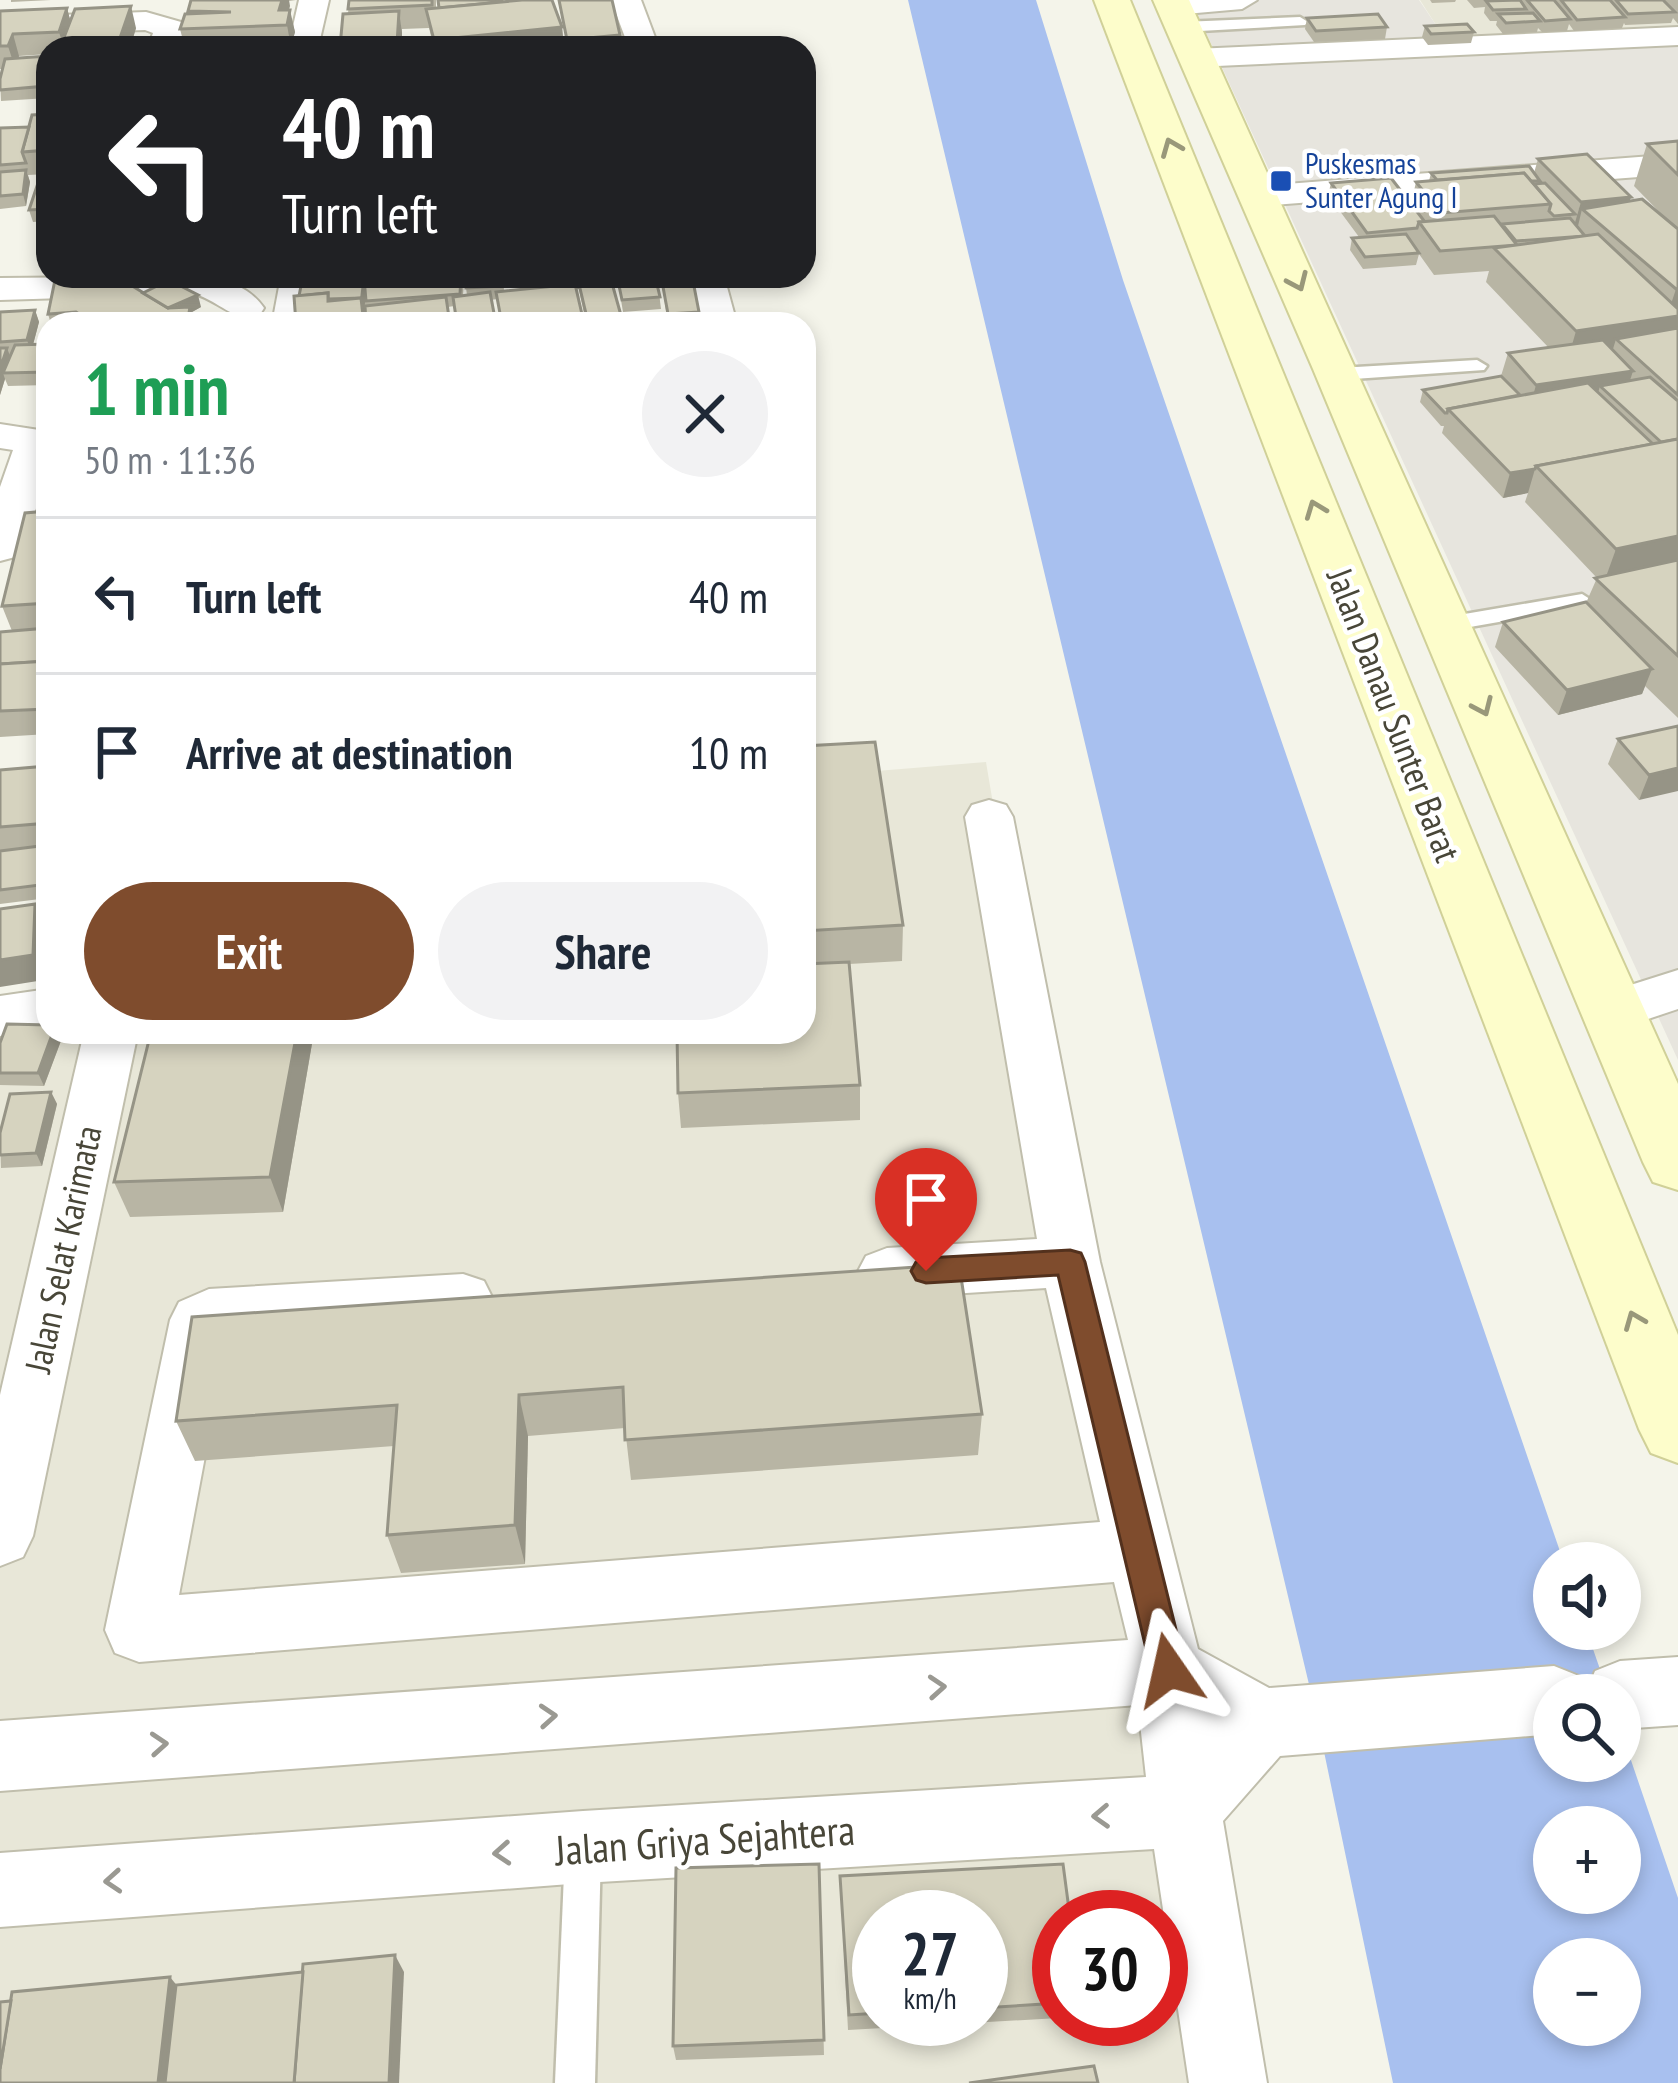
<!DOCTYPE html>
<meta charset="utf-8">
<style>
:root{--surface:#fff;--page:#f2f2f3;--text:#1f2937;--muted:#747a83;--line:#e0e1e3;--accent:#7f4c2d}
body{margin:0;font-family:"PT Sans Narrow",sans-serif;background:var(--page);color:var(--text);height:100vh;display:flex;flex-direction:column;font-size:45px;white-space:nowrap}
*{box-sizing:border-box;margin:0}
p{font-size:39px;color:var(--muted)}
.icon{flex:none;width:66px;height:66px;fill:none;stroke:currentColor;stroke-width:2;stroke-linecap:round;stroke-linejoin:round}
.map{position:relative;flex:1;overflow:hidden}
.details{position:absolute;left:36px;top:312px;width:780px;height:732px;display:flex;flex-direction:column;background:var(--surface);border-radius:36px;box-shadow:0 6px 18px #0003}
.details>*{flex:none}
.banner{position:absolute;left:36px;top:36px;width:780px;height:252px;border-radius:36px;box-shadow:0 6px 18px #0003;background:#202124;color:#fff;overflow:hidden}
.controls{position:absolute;left:1533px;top:1542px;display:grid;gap:24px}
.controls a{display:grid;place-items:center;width:108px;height:108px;border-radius:50%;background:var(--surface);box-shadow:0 6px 18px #0003;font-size:60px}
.speed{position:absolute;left:852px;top:1890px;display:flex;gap:24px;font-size:60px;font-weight:700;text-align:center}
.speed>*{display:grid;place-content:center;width:156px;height:156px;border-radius:50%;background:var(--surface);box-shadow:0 6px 18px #0003;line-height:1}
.speed small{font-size:30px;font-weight:400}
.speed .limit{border:18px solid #d22;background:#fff;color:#111}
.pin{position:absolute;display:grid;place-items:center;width:102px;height:102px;color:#fff;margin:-123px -51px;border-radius:50% 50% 50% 0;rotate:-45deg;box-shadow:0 0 12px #0007}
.pin .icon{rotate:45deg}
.me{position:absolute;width:132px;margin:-66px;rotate:349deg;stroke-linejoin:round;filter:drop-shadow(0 0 9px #0008)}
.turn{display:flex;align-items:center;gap:42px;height:252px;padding:0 48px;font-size:54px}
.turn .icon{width:156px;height:156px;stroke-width:2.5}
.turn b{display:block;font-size:84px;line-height:102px}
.round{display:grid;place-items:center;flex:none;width:126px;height:126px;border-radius:63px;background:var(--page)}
.head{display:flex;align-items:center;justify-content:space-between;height:204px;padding:0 48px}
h1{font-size:72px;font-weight:800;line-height:90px;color:#1e9e55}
.cta{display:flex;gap:24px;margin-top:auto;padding:24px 48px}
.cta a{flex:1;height:138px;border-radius:72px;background:var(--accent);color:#fff;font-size:48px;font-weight:800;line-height:138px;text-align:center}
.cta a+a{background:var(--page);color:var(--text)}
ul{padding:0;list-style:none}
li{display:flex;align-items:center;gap:36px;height:156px;padding:0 48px;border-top:3px solid var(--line)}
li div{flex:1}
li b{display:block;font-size:45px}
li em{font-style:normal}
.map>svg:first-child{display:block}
.residential{fill:#e8e7d8;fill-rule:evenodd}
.industrial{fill:#e7e5de}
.water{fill:#a8c0ef;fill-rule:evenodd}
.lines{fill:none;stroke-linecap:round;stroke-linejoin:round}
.lane-casing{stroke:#c0beac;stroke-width:5}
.street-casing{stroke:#c0beac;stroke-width:4}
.secondary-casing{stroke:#d0d098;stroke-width:4}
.lane{fill:#fff;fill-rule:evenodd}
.street{fill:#fff;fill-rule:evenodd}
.secondary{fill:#fdfdcb;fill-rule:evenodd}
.wall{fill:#b8b5a4;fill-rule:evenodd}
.shaded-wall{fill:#969486}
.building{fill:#d6d3bf;stroke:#969486;stroke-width:3}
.oneway{stroke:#99987a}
.oneway2{stroke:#9a9992}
.route{fill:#7f4c2d;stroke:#53311d;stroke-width:3}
.transit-dot{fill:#1a4fb4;stroke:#fff;stroke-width:4.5}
.labels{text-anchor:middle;stroke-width:9;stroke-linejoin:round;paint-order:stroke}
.far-transit-label{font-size:30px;fill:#164399;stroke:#fff;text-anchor:start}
.street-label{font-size:36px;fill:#484638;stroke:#fff}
.near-street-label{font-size:42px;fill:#484638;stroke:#fff}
</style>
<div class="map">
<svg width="1678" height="2083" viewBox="0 0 1678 2083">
<rect width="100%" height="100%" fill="#f4f4ea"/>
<!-- residential -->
<g class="residential">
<path d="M1420,0H1678V44L1452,50Z"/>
<path d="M986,762L1070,1262L1233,2083H0V1016L48,1032H804V777ZM879,1917H981V2019H879ZM1059,1917H1161V2019H1059Z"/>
</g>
<!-- industrial -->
<path class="industrial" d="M1191,0H1419L1453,50L1678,44V1060Z"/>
<!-- water -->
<path class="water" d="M908,0H1036L1123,280L1564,1563H1554V1629H1586L1609,1695H1554V1761H1620V1728L1678,1898V2083H1393L1317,1718ZM1554,1827H1620V1893H1554ZM1554,1959H1620V2025H1554Z"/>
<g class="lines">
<defs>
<g id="lane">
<path d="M1300,17L1308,22L1305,25L1182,32L1174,27L1182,22Z"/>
<path d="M1477,360L1487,366L1484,370L1339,380L1329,374L1339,368Z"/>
<path d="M1582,594L1593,601L1590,606L1447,631L1436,624L1447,617Z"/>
<path d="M583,1833L596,1838L601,1851L595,2083H555L565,1851L570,1838Z"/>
</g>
<g id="street">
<path d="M299,0H329L318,48H288Z"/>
<path d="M611,0H641L659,48H629Z"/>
<path d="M1163,0H1257L1242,9L1174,15L1164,12L1159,6Z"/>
<path d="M146,12L181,22L185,28L178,48H148L153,33L145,30L0,35V17Z"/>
<path d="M1678,27V45L1195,67L1180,58L1195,49Z"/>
<path d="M1678,154V174L1259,206L1247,203L1242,196L1247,189L1259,186Z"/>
<path d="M212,276C233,283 251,289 264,308L259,316C233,322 219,301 195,294L0,300V278Z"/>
<path d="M281,276H319L314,284L310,324H272Z"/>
<path d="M688,276H724L737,324H699Z"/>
<path d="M0,424L39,430C62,462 32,514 21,548L15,557L0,561V487L13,450L0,448Z"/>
<path d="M989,800L1006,805L1013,817L1100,1262L1198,1649L1269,1688L1554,1666L1579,1676L1586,1693L1595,1671L1620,1661L1678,1657V1725L1620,1729V1695H1554V1734L1280,1756L1223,1821L1267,2083H1189L1154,1849L583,1883L0,1927V1853L583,1811L1146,1777L1138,1705L0,1791V1721L1128,1640L1114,1582L139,1662L115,1653L105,1630L170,1320L179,1302L209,1289L463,1274L484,1281L493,1299L484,1317L463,1324L227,1339L179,1595L1100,1522L1046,1288L887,1298L866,1290L857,1273L866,1256L887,1248L1037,1239L965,817L972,805Z"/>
<path d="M1678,970V1009L1615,1030L1596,1024L1588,1010L1596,996Z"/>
<path d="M48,989V1029L0,1036V996Z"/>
<path d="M84,1032H138L33,1536L23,1557L0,1566V1395Z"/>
</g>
<g id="secondary">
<path d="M1094,0H1130L1678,1335V1463L1651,1453L1639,1429Z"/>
<path d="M1153,0H1189L1678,1084V1190L1653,1182L1643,1162L1313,369Z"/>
</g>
</defs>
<!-- lane casing -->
<use href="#lane" class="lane-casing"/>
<!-- street casing -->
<use href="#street" class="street-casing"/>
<!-- secondary casing -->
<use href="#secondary" class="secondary-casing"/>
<!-- lane -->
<use href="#lane" class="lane"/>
<!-- street -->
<use href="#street" class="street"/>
<!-- secondary -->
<use href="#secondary" class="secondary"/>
</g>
<!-- wall -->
<g class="wall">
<path d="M11,0H51L11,2Z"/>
<path d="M191,0H296L289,1V10L295,32L292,41L295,48H185L180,29L188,14Z"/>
<path d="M349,0H436V8L506,2V0L562,27L564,48H434L429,28L402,29V48H341L343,14H348Z"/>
<path d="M558,0H612L621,46L632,48H568Z"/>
<path d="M1430,0H1456L1455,2L1432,3Z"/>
<path d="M1467,0H1678V24L1673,18L1671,23L1625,25L1624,23L1622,28L1574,31L1569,24L1567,31L1542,32L1538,28L1537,32L1503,34L1496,25L1497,21H1490L1484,13L1485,7L1474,8Z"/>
<path d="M67,8L70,20L136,28L130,48H48V54L19,56L18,58L48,56V98L1,101L0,79L3,69H0V11Z"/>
<path d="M1307,18L1387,27L1385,39L1314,42L1305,29Z"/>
<path d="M1425,26L1474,32L1471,43L1428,45L1422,37Z"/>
<path d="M48,114V174L28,175L30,182L26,206L0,209V128L29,127Z"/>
<path d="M1678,141V718L1645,686L1642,694L1558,715L1495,647L1503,622L1586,603L1597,578L1525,502L1528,493L1503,498L1442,433L1444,426H1441L1420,402L1423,390L1501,376L1508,353L1549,348L1486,282L1489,271L1434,275L1419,254L1416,265L1363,269L1350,250L1352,238L1359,237L1328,195L1331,183L1411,204L1416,182L1429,181L1431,173H1534L1538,159L1630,201L1671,224L1634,186L1647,144Z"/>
<path d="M48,180V221L33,222L29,210Z"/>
<path d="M400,276H464L463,296L467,295L466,288L503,276L504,291L536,288L534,276L558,286L560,285L558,276H610L622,324H586L579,289H576L584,324H501L497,299L448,307L365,306L364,315L299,296L340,282Z"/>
<path d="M617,276H657L661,309L623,312Z"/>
<path d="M661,276L699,312L700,324H668Z"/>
<path d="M141,291L201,307L192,312L195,324H51L48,314Z"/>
<path d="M35,310L39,322L33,345L48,344V385L8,386L5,379L0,395V312Z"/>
<path d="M48,492V734L0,737V632L12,631L2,606L47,511L45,505Z"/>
<path d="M1678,726L1639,800L1608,764L1618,739Z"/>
<path d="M804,746L903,925L902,961L849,964L860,1085V1120L681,1128L678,1093L804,1032Z"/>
<path d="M48,766V898L0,904V770Z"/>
<path d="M314,1032L283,1212L130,1217L114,1182Z"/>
<path d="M62,1038L44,1086L0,1085V1043Z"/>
<path d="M51,1092L57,1104L42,1166L1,1168L0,1133Z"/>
<path d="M192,1317L982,1414L978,1455L631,1480L625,1428L528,1436L525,1564L401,1573L387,1535L394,1446L195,1461L176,1421Z"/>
<path d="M819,1864L824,2055L676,2060L673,2046Z"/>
<path d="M840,1876L1059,1917V2018L848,2030ZM879,1917H981V2019H879Z"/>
</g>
<!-- shaded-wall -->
<g class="shaded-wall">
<path d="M282,0H289L290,6L285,25L279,10Z"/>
<path d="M131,6L136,28L130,48H123L120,38Z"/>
<path d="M67,8L73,30L63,40L64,48L59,32Z"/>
<path d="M290,10L295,32L291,47L287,25Z"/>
<path d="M399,11L402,33V48H398L397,44Z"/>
<path d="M562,27L564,48H435L434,40Z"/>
<path d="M13,34L19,56L15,68L8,46Z"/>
<path d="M26,170L30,182L26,206L23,194Z"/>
<path d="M1631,197L1624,220L1582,209L1578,226H1574L1581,202Z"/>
<path d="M586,276H610L578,280L579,289L562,291L560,279Z"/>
<path d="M364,278L366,290L364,315L366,324H364L361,298Z"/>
<path d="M557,278L558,290L537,292L535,280Z"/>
<path d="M1676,289H1678V311L1668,313Z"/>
<path d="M198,295L201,307L192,312L195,324H187L170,309Z"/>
<path d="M35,310L39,322L31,352L27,340Z"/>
<path d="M1678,316V335L1616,339L1610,359L1566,366L1576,331Z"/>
<path d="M7,348L12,361L3,373L5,379L0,395V369Z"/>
<path d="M1633,371L1625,396L1600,386L1596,400L1529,410L1536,385Z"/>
<path d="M1535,469L1528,493L1503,498L1510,473Z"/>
<path d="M1678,536V570L1603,585L1616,549Z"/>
<path d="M1652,669L1642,694L1558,715L1567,690Z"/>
<path d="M1678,768V791L1639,800L1649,775Z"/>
<path d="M35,904L46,929L44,980L0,987V960Z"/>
<path d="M53,1032H59L62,1038L44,1086L38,1073Z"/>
<path d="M297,1032H314L283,1212L270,1177Z"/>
<path d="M51,1092L57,1104L42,1166L36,1153Z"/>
<path d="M519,1395L528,1436L525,1564L515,1525Z"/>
<path d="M395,1955L404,1972L399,2083H389Z"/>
<path d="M170,1977L183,1993L173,2083H158Z"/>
</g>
<!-- building -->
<g class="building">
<path d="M191,0H282L279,10H290L287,25L180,29L185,14L231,12L188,11Z"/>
<path d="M349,0H432V5L348,9Z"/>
<path d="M438,0H502V2L439,8Z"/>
<path d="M522,0H552L562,27L434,40L426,9Z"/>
<path d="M559,0H612L620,35L567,40Z"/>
<path d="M1520,0L1526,9L1493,10L1486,1Z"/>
<path d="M1527,0H1554L1570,19L1545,21Z"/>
<path d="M1561,0H1610L1625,17L1577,20Z"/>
<path d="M1616,0H1663L1675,12L1628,14Z"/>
<path d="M131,6L120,38L63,40L75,9Z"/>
<path d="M67,8L59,32L13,34L8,46H0V11Z"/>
<path d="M399,11L397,44L340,47L343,14Z"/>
<path d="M1533,13L1540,21L1506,23L1498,14Z"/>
<path d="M1378,14L1387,27L1316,31L1307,18Z"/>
<path d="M1467,24L1474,32L1431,34L1425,26Z"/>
<path d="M112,41L110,48H72L74,43Z"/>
<path d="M294,41L292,48H222L224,44Z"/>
<path d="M605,44L606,48L578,47Z"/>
<path d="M48,56L46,86L0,90V79L5,59Z"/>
<path d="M48,114V150L22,152L32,115Z"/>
<path d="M29,127L22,152L26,163L0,165V128Z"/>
<path d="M1678,141V175L1647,144Z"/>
<path d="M1587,154L1631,197L1581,202L1538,159Z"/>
<path d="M1529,166L1540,181H1531L1524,173L1437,180L1431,173Z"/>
<path d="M26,170L23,194L0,196V172Z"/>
<path d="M1524,173L1551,204L1441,213L1416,182Z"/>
<path d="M1391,178L1425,222H1419L1417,228L1367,233L1331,183Z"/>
<path d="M39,180H48V209L29,210Z"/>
<path d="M1545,183L1575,214L1554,216L1549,211L1551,204L1534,184Z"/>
<path d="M1642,199L1678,229V289H1676L1582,209Z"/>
<path d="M1494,216L1517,245L1440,251L1419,222Z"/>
<path d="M1570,218L1585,236L1516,241L1502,224Z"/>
<path d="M1406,234L1419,253L1365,257L1352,238Z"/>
<path d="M1598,234L1678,309V316L1576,331L1494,248Z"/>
<path d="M112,276H136L134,287L168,308L190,307L187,324H95L76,312L48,314L55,280Z"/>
<path d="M303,276H336V282L344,281V276H461L460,294L366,301L364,278L361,304V298L328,299V293L299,296Z"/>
<path d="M466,276H502V286L466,288Z"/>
<path d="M535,276H557V278L535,280Z"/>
<path d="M610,276L622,319L588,322L578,280Z"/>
<path d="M617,276H655L660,297L622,300Z"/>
<path d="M661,276H692L699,312L668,314Z"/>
<path d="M169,280L198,295L168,308L143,293Z"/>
<path d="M575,284L584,323L502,324L496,292Z"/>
<path d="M490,292L496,324H457L453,297Z"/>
<path d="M328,293V301L361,298L364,324H296L294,296Z"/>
<path d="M446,297L450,324H366L365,306Z"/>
<path d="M35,310L27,340L0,342V312Z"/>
<path d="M1678,328V395L1616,339Z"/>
<path d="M1603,340L1633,371L1536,385L1508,353Z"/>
<path d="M48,344V372L3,373L15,345Z"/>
<path d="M0,348H7L0,369Z"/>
<path d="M1501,376L1520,395L1448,409L1447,413H1445L1423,390Z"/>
<path d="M1650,377L1678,401V439L1661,442L1600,386Z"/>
<path d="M1588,383L1653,444L1536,466L1535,469L1510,473L1448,409Z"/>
<path d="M1678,439V536L1616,549L1536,466Z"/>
<path d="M48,511V603L2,606L25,513Z"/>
<path d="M1678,560V656L1595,578Z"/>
<path d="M1586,602L1652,669L1567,690L1503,622Z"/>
<path d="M48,628V661L0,664V632Z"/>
<path d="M48,661V709L0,711V664Z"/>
<path d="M1678,726V768L1649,775L1618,739Z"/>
<path d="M875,742L903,925L804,931V746Z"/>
<path d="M48,766V823L0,827V770Z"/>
<path d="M48,845V884L0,890V851Z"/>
<path d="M35,904L33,955L0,960V909Z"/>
<path d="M849,962L860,1085L678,1093L677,1032H804V964Z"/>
<path d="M7,1024L48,1025V1032H53L38,1073H0V1043Z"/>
<path d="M151,1032H297L270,1177L114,1182Z"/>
<path d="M51,1092L36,1153L0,1155V1133L10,1094Z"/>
<path d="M959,1264L982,1414L625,1440L623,1387L519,1395L515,1525L387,1535L397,1405L176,1421L192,1317Z"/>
<path d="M819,1864L824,2040L673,2046L676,1868Z"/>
<path d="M1063,1864L1070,1917H1059V2003L981,2008V1917H879V2013L849,2015L840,1876Z"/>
<path d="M395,1955L389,2083H294L303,1964Z"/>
<path d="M303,1972L294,2083H165L176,1985Z"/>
<path d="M170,1977L158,2083H0V2069L12,1992Z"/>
<path d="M11,2001L0,2069V2002Z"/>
<path d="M1094,2066L1098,2083H969Z"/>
</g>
<!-- one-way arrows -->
<defs><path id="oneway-chevron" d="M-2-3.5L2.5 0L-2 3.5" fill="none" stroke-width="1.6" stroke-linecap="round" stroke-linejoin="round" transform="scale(3)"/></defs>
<g class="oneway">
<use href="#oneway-chevron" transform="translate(1171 147) rotate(-112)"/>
<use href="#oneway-chevron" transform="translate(1298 282) rotate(66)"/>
<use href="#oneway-chevron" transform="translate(1315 509) rotate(-111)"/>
<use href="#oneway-chevron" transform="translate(1483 707) rotate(66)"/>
<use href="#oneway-chevron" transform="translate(1634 1320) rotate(-112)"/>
</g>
<g class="oneway2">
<use href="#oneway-chevron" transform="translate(937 1687) rotate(-4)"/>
<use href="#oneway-chevron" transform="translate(548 1716) rotate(-4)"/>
<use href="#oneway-chevron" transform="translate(159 1744) rotate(-4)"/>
<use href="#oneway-chevron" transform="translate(1101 1816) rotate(177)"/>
<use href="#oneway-chevron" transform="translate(502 1853) rotate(176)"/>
<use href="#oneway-chevron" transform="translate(113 1881) rotate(176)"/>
</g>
<!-- route -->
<path class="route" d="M1070,1250L1081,1253L1085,1262L1186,1670L1181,1682L1169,1687L1157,1682L1151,1670L1058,1275L926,1283L916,1280L911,1271L916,1262L926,1258Z"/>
<!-- markers -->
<rect class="transit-dot" x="1269" y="169" width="24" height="24" rx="6"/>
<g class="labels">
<!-- far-transit labels -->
<g class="far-transit-label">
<text x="1305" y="174">Puskesmas<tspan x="1305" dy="34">Sunter Agung I</tspan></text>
</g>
<!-- street labels -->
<g class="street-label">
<text transform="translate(1394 715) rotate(69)" y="13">Jalan Danau Sunter Barat</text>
<text transform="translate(63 1249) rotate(-78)" y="13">Jalan Selat Karimata</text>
</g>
<!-- near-street labels -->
<g class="near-street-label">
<text transform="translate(705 1840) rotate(-4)" y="15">Jalan Griya Sejahtera</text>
</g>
</g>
</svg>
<div class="controls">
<a><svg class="icon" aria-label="sound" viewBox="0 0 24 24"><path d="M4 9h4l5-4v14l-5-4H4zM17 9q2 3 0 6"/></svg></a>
<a><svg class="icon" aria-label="search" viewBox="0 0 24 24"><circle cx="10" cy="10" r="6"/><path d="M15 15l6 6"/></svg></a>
<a>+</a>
<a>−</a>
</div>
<div class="speed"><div>27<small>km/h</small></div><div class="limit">30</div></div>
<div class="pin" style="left:926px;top:1271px;background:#d93025"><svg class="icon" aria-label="arrive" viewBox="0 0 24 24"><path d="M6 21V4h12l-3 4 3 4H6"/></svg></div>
<svg class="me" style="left:1169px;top:1670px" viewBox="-20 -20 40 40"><path d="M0-17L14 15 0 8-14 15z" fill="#7f4c2d" stroke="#fff" stroke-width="4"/></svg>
<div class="banner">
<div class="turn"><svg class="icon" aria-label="left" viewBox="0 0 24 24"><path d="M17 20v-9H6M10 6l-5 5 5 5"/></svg><div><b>40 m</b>Turn left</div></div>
</div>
<section class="details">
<div class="head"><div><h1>1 min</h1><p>50 m · 11:36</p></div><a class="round"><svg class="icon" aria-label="close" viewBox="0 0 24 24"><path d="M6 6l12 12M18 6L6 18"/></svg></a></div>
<ul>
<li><svg class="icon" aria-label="left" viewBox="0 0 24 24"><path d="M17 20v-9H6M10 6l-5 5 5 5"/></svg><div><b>Turn left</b></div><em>40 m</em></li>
<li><svg class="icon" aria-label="arrive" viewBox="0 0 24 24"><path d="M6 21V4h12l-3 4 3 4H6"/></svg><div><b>Arrive at destination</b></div><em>10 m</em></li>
</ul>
<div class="cta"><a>Exit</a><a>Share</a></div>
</section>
</div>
